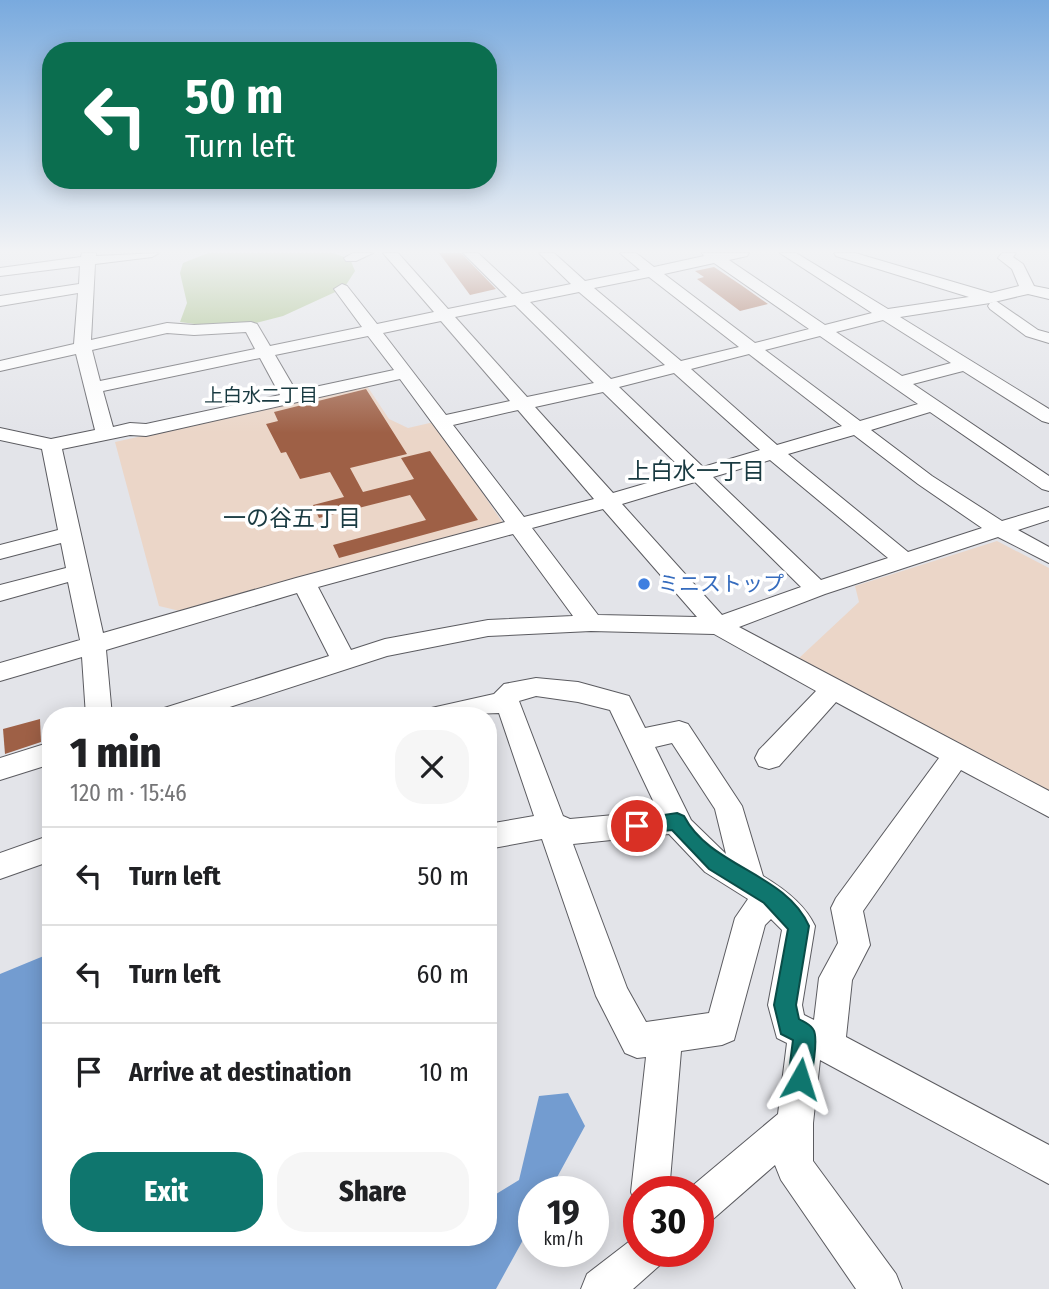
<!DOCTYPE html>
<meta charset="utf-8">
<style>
:root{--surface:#fff;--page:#f6f6f6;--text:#202124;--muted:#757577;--line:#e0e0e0;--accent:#0f766e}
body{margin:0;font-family:"Fira Sans Condensed","Noto Sans JP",sans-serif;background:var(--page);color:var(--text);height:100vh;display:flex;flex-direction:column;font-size:26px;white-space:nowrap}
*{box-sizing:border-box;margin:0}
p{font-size:23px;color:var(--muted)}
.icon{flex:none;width:38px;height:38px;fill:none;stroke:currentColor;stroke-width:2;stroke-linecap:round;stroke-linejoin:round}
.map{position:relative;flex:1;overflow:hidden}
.sheet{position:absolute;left:42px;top:707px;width:455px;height:539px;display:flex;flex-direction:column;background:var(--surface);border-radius:28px;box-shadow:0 4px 18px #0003}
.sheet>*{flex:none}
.banner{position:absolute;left:42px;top:42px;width:455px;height:147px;border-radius:28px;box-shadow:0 4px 18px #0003;background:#0b6e4f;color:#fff;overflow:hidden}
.speed{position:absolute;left:518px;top:1176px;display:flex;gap:14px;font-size:35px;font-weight:700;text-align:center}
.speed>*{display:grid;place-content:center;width:91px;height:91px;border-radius:50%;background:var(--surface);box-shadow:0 4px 18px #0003;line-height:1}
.speed small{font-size:18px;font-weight:400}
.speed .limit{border:10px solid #d22;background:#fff;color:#111}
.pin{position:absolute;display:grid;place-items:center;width:60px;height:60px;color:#fff;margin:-30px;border:4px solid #fff;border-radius:50%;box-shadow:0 2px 7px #0007}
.me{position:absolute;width:77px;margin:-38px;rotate:6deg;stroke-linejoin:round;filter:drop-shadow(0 0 5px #0008)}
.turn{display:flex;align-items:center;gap:24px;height:147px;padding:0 28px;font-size:32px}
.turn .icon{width:91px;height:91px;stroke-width:2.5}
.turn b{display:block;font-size:49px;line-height:60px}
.round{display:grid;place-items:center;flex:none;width:74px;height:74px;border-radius:28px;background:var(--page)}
.overview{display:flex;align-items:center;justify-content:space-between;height:119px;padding:0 28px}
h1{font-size:42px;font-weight:800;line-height:52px}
.action{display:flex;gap:14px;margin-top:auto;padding:14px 28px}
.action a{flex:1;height:80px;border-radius:28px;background:var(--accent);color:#fff;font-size:28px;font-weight:800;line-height:80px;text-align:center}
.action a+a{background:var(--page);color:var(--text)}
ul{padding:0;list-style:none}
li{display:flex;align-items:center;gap:21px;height:98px;padding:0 28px;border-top:2px solid var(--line)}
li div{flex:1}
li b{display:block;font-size:26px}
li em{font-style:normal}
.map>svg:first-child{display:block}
.education{fill:#ebd6c8}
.forest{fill:#a0bc7f}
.water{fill:#739cd0}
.building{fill:#9e6046}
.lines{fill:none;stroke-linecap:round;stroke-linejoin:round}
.minor-casing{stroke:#5b5b60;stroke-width:2}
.minor{fill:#fff;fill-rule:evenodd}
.route{fill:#0f766e;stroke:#0a4d48;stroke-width:2}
.shop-dot{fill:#3f7fe0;stroke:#fff;stroke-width:2.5}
.labels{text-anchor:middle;stroke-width:7;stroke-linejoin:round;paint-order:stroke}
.far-neighbourhood-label{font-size:19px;fill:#193a41;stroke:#fff}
.shop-label{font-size:21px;fill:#366cbe;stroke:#fff;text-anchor:start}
.neighbourhood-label{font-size:23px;fill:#193a41;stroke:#fff}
</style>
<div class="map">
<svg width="1049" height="1289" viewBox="0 0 1049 1289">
<rect width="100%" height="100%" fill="#e3e4e9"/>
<!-- education -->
<g class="education">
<path d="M367,386L389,419L408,428L434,422L503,523L184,612L159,606L115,442Z"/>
<path d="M997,541L1049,568V799L798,659L859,602L855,586Z"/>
</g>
<!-- forest -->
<path class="forest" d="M208,253H333L350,259L355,271L344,288L283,316L252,324L217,327L180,322L187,303L180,273L183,263Z"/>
<!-- water -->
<path class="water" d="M51,953V1237H401L416,1243L425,1237H488V1199L519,1180L539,1096L568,1093L585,1126L549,1192H534V1220L496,1289H0V974Z"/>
<!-- building -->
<g class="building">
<path d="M439,253H461L496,289L470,295Z"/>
<path d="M714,267L741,285L768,304L740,311L697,279L704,277L695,271Z"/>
<path d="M366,389L407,454L350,468L363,492L414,479L401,458L430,451L478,520L339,558L333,545L426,520L410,495L319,518L313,505L344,497L330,472L300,479L286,452L281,453L266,424L278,421L274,412Z"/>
<path d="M40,719L41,742L5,754L3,729Z"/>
</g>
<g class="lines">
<defs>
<g id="minor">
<path d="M82,253H96V256L159,253L152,257L95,264L91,340L167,323L194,325L251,322L257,324L270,346L362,327L334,289L342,284L347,286L377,324L434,312L383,253H398L448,309L507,297L463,253H478L522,294L571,284L539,253H554L585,281L640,270L620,253H636L654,267L704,256L702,253H749L747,256L729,260L825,325L872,313L780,253H796L888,309L969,297L836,256L834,253H855L991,293L1019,286L1012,269L998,258L1002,253H1016L1013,257L1023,264L1034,286L1049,289V299L1028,294L990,303L900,317L1049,409V423L1042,421L963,371L913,384L1049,476V491L1042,489L930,412L871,430L932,476L1002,521L1049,507V520L1018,530L1049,547V563L998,537L825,594L739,627L1049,791V817L961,770L863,911L870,945L852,980L846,1037L1049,1145V1184L820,1060L813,1123V1161L896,1274L902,1289H856L781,1180L775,1165L712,1220L698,1225V1192H685L778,1114L787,1043L777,1038L768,1005L782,930L771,919L765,925L734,1040L722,1045L681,1051L669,1192H639V1207L636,1206L631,1192L646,1057L637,1058L625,1053L596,996L542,839L488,849V824L534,816L499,713L423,716L427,709L494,694L504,684L536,678L578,682L629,696L645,728L679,721L688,724L742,806L763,876C783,888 805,904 815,926L802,1005L804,1015L814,1020L819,978L838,943L831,908L836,898L939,758L836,702L779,766L769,769L759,766L755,758L759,750L816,691L714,634L591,631L488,636L387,656L202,716H157L161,709L329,656L297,593L106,650L112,716H86L82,657L0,681V663L80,640L68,582L0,601V585L66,568L61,543L0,559V545L58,530L42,449L0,440V428L51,439L95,430L76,354L0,371V361L74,344L78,293L0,306V296L79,284L80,266L0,276V268L81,257ZM714,263L809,329L755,343L664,274ZM649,277L739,347L681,361L594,288ZM579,292L665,365L611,379L530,302ZM515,305L594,383L527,397L455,317ZM883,320L951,363L902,376L836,332ZM441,321L510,401L446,415L383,333ZM246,332L255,349L100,381L92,350L167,333L194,335ZM368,336L394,370L296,391L275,355ZM820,336L918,404L860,421L765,350ZM749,354L842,426L777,445L691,369ZM260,358L280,395L146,424L130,423L113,427L103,391ZM674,373L760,450L703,467L619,387ZM400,379L505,522L296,578L103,633L62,449L130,435L146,436ZM603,392L685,472L613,493L535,407ZM518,410L594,499L524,517L453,425ZM854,435L918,484L982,528L908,552L788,454ZM770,460L888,558L821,580L713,477ZM695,482L801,587L722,615L622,504ZM603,509L697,617L598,615L532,528ZM513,534L573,616L488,620L385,639L351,650L318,587ZM536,696L578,702L610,710L658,811L570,819L563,816L519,701ZM672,743L715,809L726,854L691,820L655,747ZM669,834L705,872L748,899L735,918L709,1013L646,1022L627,988L573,844Z"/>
<path d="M353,253H373L356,261H346L344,258Z"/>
<path d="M996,301L1038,330L1049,333V343L1026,336L990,309L988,306L990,303Z"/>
<path d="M51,742V764L0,780V758Z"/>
<path d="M51,835V861L0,879V853Z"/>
<path d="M639,1234V1251H666L660,1265L633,1289H581L587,1274Z"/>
</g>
</defs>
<!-- minor casing -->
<use href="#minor" class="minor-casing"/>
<!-- minor -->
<use href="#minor" class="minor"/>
</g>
<!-- sky -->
<linearGradient id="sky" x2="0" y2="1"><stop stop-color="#79aade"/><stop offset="0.58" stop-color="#f2f3f5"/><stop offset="1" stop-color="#f2f3f5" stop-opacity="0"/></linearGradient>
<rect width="1049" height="433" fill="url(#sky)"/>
<!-- route -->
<path class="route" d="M677,813L684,816C710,867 786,873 809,926L796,1005L799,1019C804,1022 810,1024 813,1029C819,1037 812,1077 808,1087L800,1090L792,1087L788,1079L793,1040L781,1034L774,1005L788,929L764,903L709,869L672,830L637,834L631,831L628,826L631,820Z"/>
<!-- markers -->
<circle class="shop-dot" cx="644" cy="584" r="7"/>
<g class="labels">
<!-- far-neighbourhood labels -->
<g class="far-neighbourhood-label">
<text x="261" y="402">上白水二丁目</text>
</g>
<!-- shop labels -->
<g class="shop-label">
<text x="658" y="591">ミニストップ</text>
</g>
<!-- neighbourhood labels -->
<g class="neighbourhood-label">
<text x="696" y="479">上白水一丁目</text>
<text x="292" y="526">一の谷五丁目</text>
</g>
</g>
</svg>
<div class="speed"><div>19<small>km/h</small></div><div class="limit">30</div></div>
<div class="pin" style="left:637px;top:826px;background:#d93025"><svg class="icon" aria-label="arrive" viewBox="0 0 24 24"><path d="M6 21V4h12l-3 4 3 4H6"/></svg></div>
<svg class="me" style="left:800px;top:1079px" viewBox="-20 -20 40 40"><path d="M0-17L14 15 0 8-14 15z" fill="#0f766e" stroke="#fff" stroke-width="4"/></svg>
<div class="banner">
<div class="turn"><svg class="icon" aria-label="left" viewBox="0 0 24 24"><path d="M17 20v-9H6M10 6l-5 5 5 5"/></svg><div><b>50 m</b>Turn left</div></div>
</div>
<section class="sheet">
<div class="overview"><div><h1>1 min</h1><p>120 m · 15:46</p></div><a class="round"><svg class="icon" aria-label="close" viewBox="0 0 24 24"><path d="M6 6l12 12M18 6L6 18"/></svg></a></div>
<ul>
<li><svg class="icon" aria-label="left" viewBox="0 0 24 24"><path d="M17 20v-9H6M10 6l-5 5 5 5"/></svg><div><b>Turn left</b></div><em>50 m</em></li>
<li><svg class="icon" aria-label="left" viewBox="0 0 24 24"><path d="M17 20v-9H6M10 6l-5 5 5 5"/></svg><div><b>Turn left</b></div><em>60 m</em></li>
<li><svg class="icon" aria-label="arrive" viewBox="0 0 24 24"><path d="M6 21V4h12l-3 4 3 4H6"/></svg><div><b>Arrive at destination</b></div><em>10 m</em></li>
</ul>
<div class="action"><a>Exit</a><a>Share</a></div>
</section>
</div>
